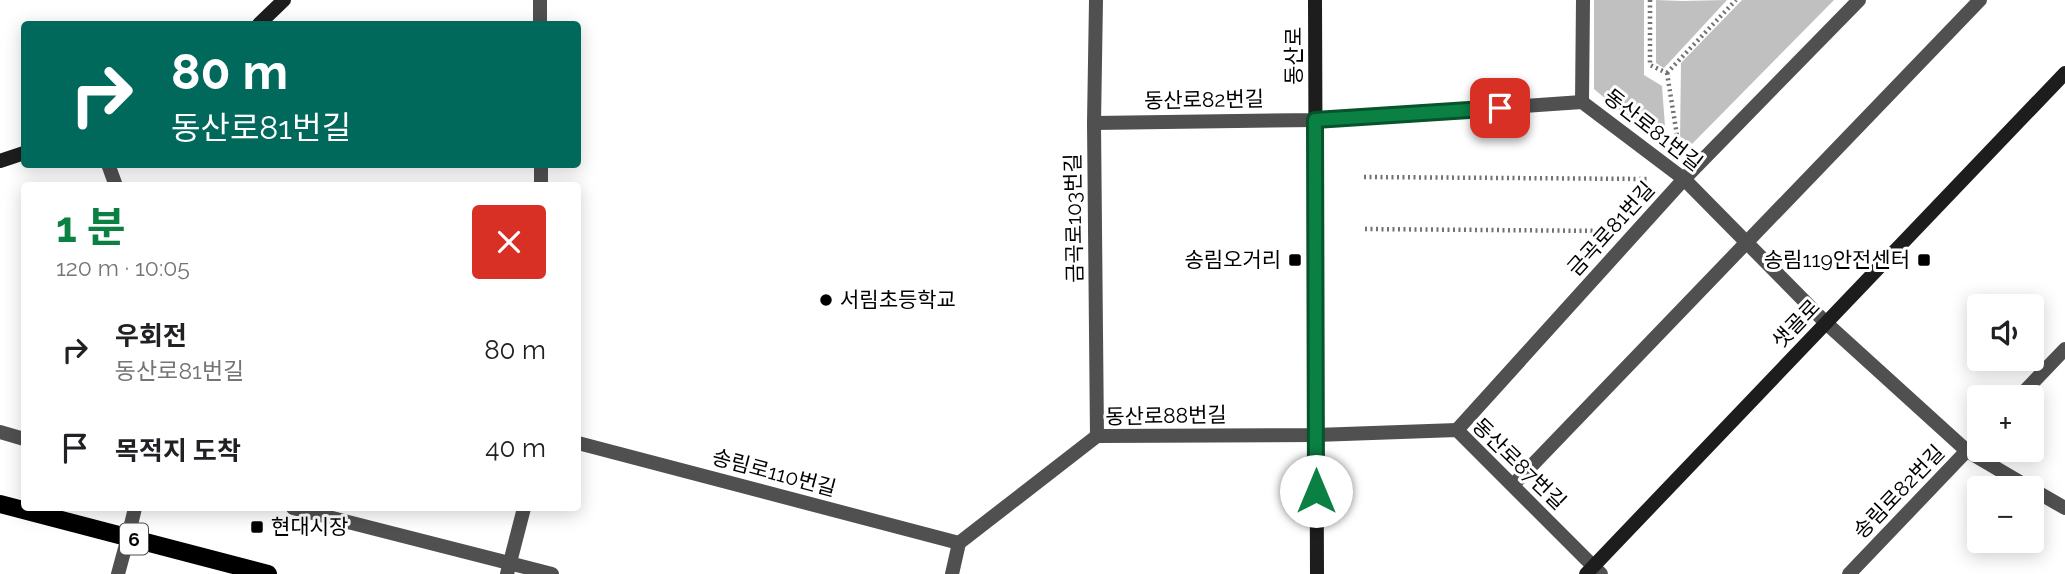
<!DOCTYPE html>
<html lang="ko">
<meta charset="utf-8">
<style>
:root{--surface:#fff;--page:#f6f6f6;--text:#202124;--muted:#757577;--accent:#0b8043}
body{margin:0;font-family:Raleway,"Noto Sans KR",sans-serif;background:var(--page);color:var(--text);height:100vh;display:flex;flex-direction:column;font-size:26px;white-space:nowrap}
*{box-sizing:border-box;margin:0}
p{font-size:23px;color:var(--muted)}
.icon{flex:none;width:38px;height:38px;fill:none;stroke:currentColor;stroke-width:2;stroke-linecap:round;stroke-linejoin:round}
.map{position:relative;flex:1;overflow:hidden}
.sheet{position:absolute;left:21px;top:182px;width:560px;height:329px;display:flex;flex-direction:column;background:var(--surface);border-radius:7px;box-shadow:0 4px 18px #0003}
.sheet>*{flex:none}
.guide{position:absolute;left:21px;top:21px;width:560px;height:147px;border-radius:7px;box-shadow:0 4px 18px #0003;background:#00695c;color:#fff;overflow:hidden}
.tools{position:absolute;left:1967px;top:294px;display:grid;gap:14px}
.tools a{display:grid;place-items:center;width:77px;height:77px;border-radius:7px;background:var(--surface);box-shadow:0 4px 18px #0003;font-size:35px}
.pin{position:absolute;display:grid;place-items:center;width:60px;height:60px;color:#fff;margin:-30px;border-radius:14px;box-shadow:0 4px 10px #0006}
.me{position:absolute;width:77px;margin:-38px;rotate:0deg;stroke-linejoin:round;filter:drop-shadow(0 0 5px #0008)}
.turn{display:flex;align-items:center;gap:24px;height:147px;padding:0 35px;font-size:32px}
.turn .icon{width:91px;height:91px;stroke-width:2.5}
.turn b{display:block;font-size:49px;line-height:60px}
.round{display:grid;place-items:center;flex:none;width:74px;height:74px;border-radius:7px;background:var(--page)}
.summary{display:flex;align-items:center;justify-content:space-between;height:119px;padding:0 35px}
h1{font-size:42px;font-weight:700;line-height:52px;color:var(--accent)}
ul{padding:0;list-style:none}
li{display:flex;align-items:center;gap:21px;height:98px;padding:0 35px}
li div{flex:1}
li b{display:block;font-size:26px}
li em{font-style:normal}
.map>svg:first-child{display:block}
.building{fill:#c0c0c0}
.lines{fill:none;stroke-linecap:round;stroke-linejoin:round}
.path{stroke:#727272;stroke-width:4.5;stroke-dasharray:2 3.5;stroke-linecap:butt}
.lane{stroke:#505050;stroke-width:14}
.street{stroke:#505050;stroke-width:14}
.secondary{stroke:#1d1d1d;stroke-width:14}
.primary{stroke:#000;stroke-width:18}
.route-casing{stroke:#07532c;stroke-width:18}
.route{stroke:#0b8043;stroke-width:12}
.poi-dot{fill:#000;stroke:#fff;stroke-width:2.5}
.labels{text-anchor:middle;stroke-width:6;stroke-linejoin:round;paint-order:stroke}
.shield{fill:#fff;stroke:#4c4c4c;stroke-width:2}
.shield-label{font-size:19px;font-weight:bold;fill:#000}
.street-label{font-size:21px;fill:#000;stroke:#fff}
.poi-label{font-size:21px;fill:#000;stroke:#fff;text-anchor:end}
</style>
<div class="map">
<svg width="2065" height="574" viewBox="0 0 2065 574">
<rect width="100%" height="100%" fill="#fff"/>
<!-- building -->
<g class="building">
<path d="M1594,0H1644V75L1662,86L1666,140L1661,145L1594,89Z"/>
<path d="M1656,0L1682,1L1727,0L1664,68L1656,63Z"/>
<path d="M1742,0H1834L1692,144L1680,142L1681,63Z"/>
</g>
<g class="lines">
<!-- path -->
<g class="path">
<path d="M1650,0V65L1667,73"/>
<path d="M1667,73L1679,148"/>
<path d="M1667,73L1736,0"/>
<path d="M1364,177L1647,179"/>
<path d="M1365,229L1609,231"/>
</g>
<!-- lane -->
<g class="lane">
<path d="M0,432L24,439"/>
<path d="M1513,485L1980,0"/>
<path d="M293,508L552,574"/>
<path d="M128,537L135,508"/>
<path d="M507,574L524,508"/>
</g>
<!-- street -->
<g class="street">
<path d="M540,0V24"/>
<path d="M1096,0L1094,123L1097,436"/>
<path d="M1582,102L1583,0"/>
<path d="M1094,123L1316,120L1582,102L1684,179L1826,323L1967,451L2030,488"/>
<path d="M108,164L116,186"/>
<path d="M541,164V186"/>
<path d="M2019,397L2065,349"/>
<path d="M1457,430L1684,179L1859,0"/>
<path d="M578,443L959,543"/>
<path d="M2032,489L2065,508"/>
<path d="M118,574L128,537"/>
<path d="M952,574L959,543L1097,436L1316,435L1457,430L1601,574"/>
<path d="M1849,574L1979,438"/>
</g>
<!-- secondary -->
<g class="secondary">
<path d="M1315,0L1317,574"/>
<path d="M259,24L284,0"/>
<path d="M0,161L24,153"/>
<path d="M1586,574L2065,73"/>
</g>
<!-- primary -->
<path class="primary" d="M0,504L268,574"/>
</g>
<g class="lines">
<defs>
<path id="route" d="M1316,491L1315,120L1500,108"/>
</defs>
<!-- route casing -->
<use href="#route" class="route-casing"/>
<!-- route -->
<use href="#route" class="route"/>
</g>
<!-- markers -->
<g class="poi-dot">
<rect x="1288" y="253" width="14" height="14" rx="3.5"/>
<rect x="1917" y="253" width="14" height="14" rx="3.5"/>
<circle cx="826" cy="300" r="7"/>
<rect x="250" y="520" width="14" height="14" rx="3.5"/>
</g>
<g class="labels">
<!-- shield labels -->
<rect class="shield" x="120" y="523.5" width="28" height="31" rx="5"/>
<g class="shield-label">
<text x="134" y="546">6</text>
</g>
<!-- street labels -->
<g class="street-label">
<text transform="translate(1294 56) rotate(-90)" y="7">동산로</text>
<text transform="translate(1204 100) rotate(-1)" y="7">동산로82번길</text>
<text transform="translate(1653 130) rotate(38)" y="7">동산로81번길</text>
<text transform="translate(1074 218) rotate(-91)" y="7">금곡로103번길</text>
<text transform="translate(1611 229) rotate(-48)" y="7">금곡로81번길</text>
<text transform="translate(1796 324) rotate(-46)" y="7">샛골로</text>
<text transform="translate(1166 416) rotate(-1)" y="7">동산로88번길</text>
<text transform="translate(1519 464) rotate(44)" y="7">동산로87번길</text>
<text transform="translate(774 473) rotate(15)" y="7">송림로110번길</text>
<text transform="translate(1899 492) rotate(-46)" y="7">송림로82번길</text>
</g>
<!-- poi labels -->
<g class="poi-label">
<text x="1281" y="267">송림오거리</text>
<text x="1910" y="267">송림119안전센터</text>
<text x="840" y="307" text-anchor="start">서림초등학교</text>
<text x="271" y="534" text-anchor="start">현대시장</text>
</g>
</g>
</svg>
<div class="tools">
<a><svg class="icon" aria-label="sound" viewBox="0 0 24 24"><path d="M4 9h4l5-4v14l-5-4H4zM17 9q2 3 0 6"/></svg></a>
<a>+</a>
<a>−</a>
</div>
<div class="pin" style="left:1500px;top:108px;background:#d93025"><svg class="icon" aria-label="arrive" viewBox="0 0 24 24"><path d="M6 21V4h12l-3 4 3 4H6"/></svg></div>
<svg class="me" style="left:1316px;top:491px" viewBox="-20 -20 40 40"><circle r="19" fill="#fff"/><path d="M0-13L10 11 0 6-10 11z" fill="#0b8043"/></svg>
<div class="guide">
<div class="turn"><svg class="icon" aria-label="right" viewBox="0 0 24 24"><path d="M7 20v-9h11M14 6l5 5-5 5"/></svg><div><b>80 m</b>동산로81번길</div></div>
</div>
<section class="sheet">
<div class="summary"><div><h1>1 분</h1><p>120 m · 10:05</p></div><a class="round" style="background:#d93025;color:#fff"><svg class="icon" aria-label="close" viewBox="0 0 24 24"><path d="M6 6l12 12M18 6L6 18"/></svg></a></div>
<ul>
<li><svg class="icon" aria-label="right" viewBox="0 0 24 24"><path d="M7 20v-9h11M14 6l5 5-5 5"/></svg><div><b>우회전</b><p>동산로81번길</p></div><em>80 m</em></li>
<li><svg class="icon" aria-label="arrive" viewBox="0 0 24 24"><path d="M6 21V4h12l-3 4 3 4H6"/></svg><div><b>목적지 도착</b></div><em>40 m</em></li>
</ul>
</section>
</div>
